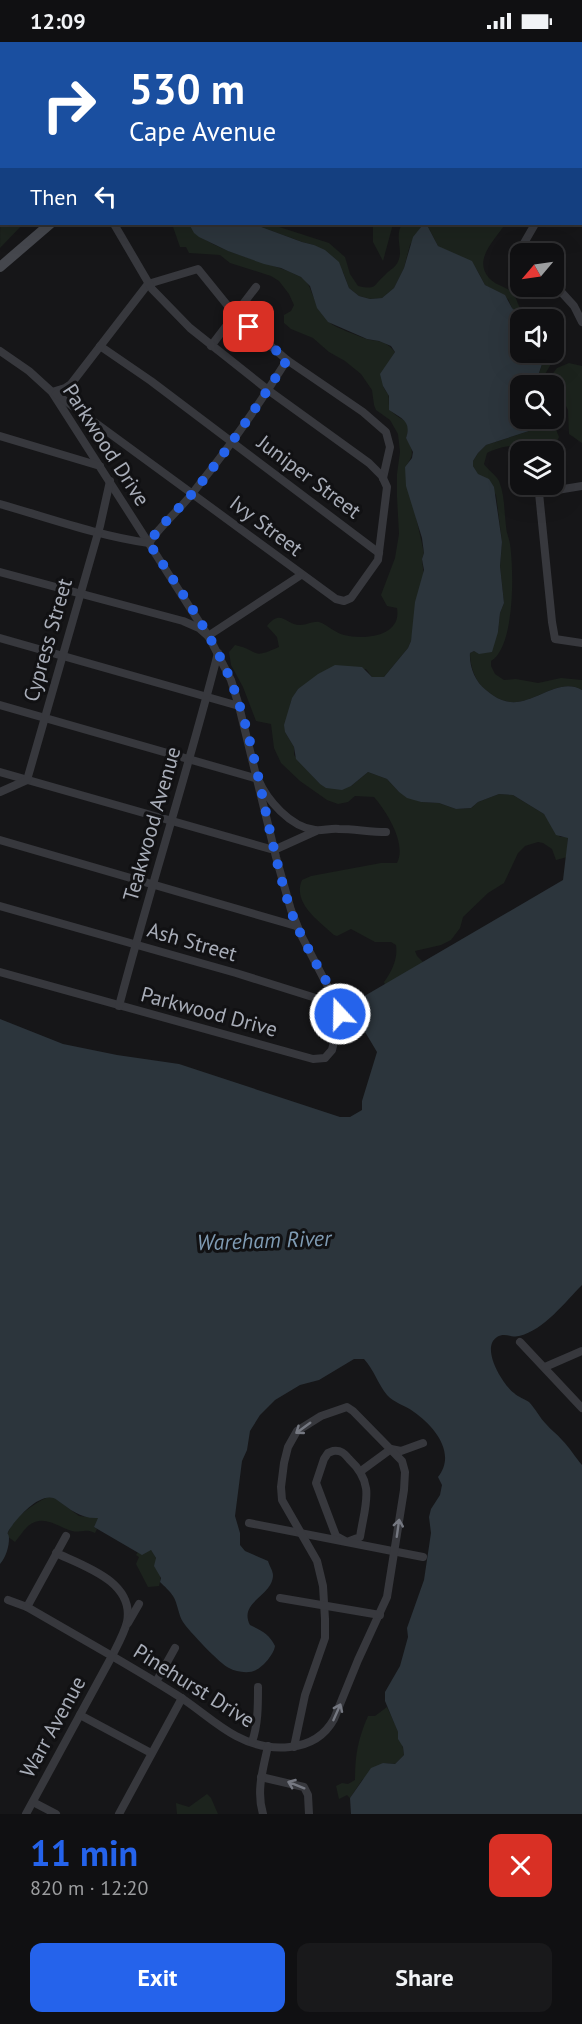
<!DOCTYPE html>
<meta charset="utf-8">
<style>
:root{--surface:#101012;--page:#19191b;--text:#f1f3f6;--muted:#9c9d9f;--line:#303032;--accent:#2563eb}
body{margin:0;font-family:"PT Sans",sans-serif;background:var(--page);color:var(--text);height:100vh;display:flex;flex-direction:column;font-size:22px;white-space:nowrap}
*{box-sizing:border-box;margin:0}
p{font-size:20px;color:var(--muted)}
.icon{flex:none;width:33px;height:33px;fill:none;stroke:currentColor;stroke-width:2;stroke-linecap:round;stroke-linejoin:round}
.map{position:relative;height:1772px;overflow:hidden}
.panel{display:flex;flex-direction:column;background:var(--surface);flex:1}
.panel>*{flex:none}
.guide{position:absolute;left:0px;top:0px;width:582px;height:183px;box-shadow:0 6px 24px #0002,0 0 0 2px var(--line);background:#1a4fa0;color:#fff;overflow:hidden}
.needle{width:39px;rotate:241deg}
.tools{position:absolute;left:510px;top:201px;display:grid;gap:12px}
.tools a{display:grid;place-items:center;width:54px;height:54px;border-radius:12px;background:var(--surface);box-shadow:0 6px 24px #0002,0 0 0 2px var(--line);font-size:30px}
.pin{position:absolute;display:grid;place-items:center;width:51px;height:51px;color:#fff;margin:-26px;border-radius:12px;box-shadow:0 3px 9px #0006}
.me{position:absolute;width:66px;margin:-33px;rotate:339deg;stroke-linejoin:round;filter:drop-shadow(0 0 4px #0008)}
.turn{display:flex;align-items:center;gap:21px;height:126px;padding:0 30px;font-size:27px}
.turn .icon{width:78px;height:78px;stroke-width:2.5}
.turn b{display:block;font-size:42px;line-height:51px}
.then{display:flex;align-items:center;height:57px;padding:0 30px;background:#0003;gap:12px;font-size:22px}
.round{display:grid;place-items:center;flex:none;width:63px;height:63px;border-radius:12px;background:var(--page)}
.summary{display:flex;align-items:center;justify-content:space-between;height:102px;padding:0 30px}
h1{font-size:36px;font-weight:700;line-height:45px;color:var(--accent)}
.primary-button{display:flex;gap:12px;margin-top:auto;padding:12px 30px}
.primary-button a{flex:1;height:69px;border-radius:12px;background:var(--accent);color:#fff;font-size:24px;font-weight:700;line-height:69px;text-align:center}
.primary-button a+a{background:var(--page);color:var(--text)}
.status{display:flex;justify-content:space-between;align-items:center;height:42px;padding:0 30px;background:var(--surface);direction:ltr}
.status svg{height:16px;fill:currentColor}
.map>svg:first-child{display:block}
.green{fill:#1c231d}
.water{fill:#2c353c}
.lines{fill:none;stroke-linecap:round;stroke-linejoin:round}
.street{stroke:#37383d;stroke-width:8}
.secondary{stroke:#45474d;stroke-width:10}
.oneway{stroke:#757881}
.route{stroke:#2563eb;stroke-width:10;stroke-dasharray:0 18}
.labels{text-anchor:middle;stroke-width:6;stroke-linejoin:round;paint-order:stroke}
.street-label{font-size:21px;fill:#a8adb8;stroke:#111113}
.water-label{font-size:22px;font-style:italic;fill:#7f9bb3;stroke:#111113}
</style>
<div class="status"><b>12:09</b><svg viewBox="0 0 49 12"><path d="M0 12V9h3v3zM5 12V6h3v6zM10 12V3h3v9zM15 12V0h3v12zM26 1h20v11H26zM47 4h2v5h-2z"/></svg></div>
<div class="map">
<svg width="582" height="1772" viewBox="0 0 582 1772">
<rect width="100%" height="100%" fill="#161618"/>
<!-- green -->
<g class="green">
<path d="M75,0H254V1L76,2Z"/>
<path d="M1,97L2,182H23L0,206Z"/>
<path d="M172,182H189C205,210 271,219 299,234C309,239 310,247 314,256C315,260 329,281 333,283C336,285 367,298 371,298C381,299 388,301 395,310L388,321L383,344C384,347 386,349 388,352C390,358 387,365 392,370C402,380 413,376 406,396C414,408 414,414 405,425L424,511L422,517L424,534L411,599L408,606L384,635H372L366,627L298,647L291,659L285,690L294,705V713L320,742L351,744L368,730L387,737L399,750L421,760L439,761L456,767L471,766L478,760L499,752L513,753L544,772L560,795H568L567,815L556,818L552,807L543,801L538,800L525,804L518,811L504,841L488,851L463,875L460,886L451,898L441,903L415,909L417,914L424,921L389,951L384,940C392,929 398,917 396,903L391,900H375L351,887L337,894L334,893C319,879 292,861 302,838L311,834L381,821H397C407,802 387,770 374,755L355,754L348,760L338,762L327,758L300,739L281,721L274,706L271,682L256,679L243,645L231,623L229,610L235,603C261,609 250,618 279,605L277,595L267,584C281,566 286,583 300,583C307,583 313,579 319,580C328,583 335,591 344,593C364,598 402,595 397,566L387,564L381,553L395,516L399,492L397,455V432L400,410L398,392L390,378L376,368L374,363L372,348L361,332L345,319L329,310L313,296L291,287L284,281V273L291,269L294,263L289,252L279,239L271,234L230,221L220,213L189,211L186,205H180Z"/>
<path d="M253,182H270L329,201L345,215L350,232L358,244C378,248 372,244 385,233C388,229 393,227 396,223C404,212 397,202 399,190C399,187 401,185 402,182H505C497,196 472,217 489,236C494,242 503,244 509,248C516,254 516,257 519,264C521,269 527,274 532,277H524L512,266L508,257L485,243L477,228L438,204L428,185L424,183L421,185L410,203L404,226L394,246L382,256L370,257L359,254L349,246L343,230L314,203L302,200Z"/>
<path d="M373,182H393L383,219L373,200Z"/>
<path d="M539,311H548L551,322L541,339L542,343L535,344L543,319Z"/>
<path d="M569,321L582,324V401L569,392L568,368L566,364L554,366V350H558L551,334L557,326Z"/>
<path d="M539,377H547L548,380L555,385L559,395C556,403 547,412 537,409C533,409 529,405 524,404C513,402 496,406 487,411L484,422C488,428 496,433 499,439C505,454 504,469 506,484C506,490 509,496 510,502C514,528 515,605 491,619V624L495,632L504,638L516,637L538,641L561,636L582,638V648C556,633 530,669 502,658C496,656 491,652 486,648C475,640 470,624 470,611L474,609L477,610L498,590L500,571L504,561L500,524L502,500L496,453L478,433L473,424V419L478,411L486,403L532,388Z"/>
<path d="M48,1455L55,1456L79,1474L99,1476L94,1485L97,1487L95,1491C86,1486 80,1491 72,1489C56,1484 42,1471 27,1485C23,1489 19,1495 15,1500L7,1494C12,1476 33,1462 48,1455Z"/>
<path d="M151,1508C158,1517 163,1532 159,1544L148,1545L136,1522L139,1515L136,1513L138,1510Z"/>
<path d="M387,1665C394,1680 403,1698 404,1713L395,1722L383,1721L362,1738L350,1756L347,1753L339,1757L336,1744L342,1741L348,1742L355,1738C355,1713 358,1697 368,1674H375Z"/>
<path d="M207,1752L211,1756L218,1772H177L176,1761L189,1765Z"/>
</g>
<!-- water -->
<path class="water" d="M189,182H253L302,200L314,203L325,208L339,220L349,246L359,254L370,257L382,256L394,246L404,226L413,195L421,185H428L438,204L472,219L485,243L505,253L512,266L524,277L520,278V310L539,311L543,319L535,343L520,344V376L539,377L532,388L486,403L478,411L473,419V424L478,432L489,437L494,445L502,500L500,524L504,561L500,571L498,590L492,610L479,612L474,609L470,611C469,624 475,640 486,648C491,652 496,656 502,658C530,669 556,633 582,648V1243C565,1260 544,1288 519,1294C511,1296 505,1290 497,1295C480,1306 503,1343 514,1351C518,1355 525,1357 529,1360C535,1366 540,1376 546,1382C551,1388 557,1392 562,1398C570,1406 575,1415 582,1423V1772H351L350,1756L371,1726L383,1721L395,1722L404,1713L403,1705L398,1697V1690L385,1659V1650L400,1624L408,1595L407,1586L424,1538L431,1491L429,1475L431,1467L440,1453L442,1443L438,1435C457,1411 434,1384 414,1370C405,1363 394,1361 387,1353C378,1342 374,1328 364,1317H354L319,1338L300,1343L275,1358L260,1373L250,1389L247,1408L242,1419L235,1474L240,1491V1503L245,1509L268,1519C269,1523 273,1529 273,1533C273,1554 238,1560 250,1583C262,1589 269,1592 275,1604C274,1612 263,1625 256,1628C249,1632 236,1630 229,1626C221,1623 188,1588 183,1580C178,1572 178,1562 173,1554C170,1549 164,1544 160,1540L161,1536L154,1524L156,1516L151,1508L142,1513L94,1485L98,1476C81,1477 71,1468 57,1458C42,1447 17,1476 9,1488C6,1494 9,1490 9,1496C9,1505 6,1515 0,1522V977L63,1002L117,1013L179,1022L340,1075H350L362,1068V1059L377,1010L349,963L563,838L568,796L556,793L544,772L513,753L499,752L478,760L471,766L456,767L439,761L421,760L407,756L399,750L387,737L368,730L351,744L342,748L326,746L320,742L296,717L294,705L285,690L284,683L292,656L298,647L318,632L335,623L362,625L372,635H384L408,606L411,599L415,560L424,528L422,517L424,511L422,496L406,444L405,425L412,416L413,410L406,396C412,379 401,376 389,368V354L383,344L380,332L395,310L391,304L379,299L367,297L328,280L317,266L310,244L301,235L281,226L264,222L228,209L199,195L194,191Z"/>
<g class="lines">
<!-- street -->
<g class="street">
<path d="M220,0L221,2"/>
<path d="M514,0L515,2"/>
<path d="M358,2L360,0"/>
<path d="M580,95L582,97"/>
<path d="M580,149L582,155"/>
<path d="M580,164L582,165"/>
<path d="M524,212L520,208L535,182"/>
<path d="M554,242L574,264L582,280"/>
<path d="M100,304L151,339L379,511"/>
<path d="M211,304L256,245"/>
<path d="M0,309L29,329L52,350L210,597L231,638L239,664L276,815L291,868L301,893L339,966V978L332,1008L325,1016L313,1017L0,930"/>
<path d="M52,350L65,346L71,342L148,242L198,227L236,274L287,318L363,370L386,390L390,405L383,436"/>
<path d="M56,352L336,557L344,559L351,556L378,518L387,445L382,434L369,421L268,348L190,286L152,247L114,182"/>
<path d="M0,394L100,424"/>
<path d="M582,444L539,451L552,580L555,597L582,601"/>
<path d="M0,462C49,476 99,494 149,501C162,481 181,467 195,448C228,407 259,363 287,318"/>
<path d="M0,530L183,579L199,586L208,594L301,533"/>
<path d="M0,596L239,664"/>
<path d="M0,663L258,737C267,758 290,785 315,788C322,789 331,786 339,787C354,787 370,790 386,790"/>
<path d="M0,730L274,808L316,789"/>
<path d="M0,750L27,738L100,484L110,439"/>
<path d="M0,798L296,884"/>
<path d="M0,864L236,931L338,963"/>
<path d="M119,964C150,846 188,729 218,611"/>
<path d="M520,1300L582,1366"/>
<path d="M545,1325L582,1309"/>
<path d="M333,1409C341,1408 344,1411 349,1417C376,1442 365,1462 360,1495L347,1500L336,1494L316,1441L324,1417L328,1411Z"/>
<path d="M361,1429L391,1407L401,1409L423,1401"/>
<path d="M249,1481L423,1515"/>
<path d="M56,1511C84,1524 135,1540 127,1580C124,1592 117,1604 112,1614C136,1628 160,1642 183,1657C201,1669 217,1684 236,1694C268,1711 315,1712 334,1677L358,1618L387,1555L404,1448L405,1430L402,1419L353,1369L347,1365L321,1374L297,1389L288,1405L284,1421L281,1445L282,1458L317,1519L323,1544L325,1577V1596L305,1653L294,1705"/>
<path d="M280,1556L380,1573"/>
<path d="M8,1558L27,1565L66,1494"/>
<path d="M128,1581L139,1562"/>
<path d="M156,1640L175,1606"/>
<path d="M80,1673L151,1711"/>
<path d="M252,1700C258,1683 258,1664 258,1645"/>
<path d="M261,1735L304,1745L308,1753L309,1772"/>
<path d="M33,1760L56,1772"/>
<path d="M26,1772L112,1614L27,1565"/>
<path d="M119,1772L182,1656"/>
<path d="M263,1772C256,1749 263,1727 268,1704"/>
</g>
<!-- secondary -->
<g class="secondary">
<path d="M70,0L71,2"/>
<path d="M0,225L50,182"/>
</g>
</g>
<!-- one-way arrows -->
<defs><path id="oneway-shaft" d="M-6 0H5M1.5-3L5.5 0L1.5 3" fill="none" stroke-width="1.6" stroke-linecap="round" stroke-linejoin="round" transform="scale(1.5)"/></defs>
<g class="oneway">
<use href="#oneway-shaft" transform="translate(303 1386) rotate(144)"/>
<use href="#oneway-shaft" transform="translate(398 1486) rotate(-82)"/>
<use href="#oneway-shaft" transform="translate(337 1670) rotate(-66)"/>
<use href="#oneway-shaft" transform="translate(296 1743) rotate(-158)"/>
</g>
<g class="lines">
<!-- route -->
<path class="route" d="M249,285L287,318C260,360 232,402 201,441C185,462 163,479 149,501C179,548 215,595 234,647C260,719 267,797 291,869C298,889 309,908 319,927C327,941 338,956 340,972"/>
</g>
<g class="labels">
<!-- street labels -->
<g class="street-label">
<text transform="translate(106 403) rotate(57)" y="7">Parkwood Drive</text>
<text transform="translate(309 435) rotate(37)" y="7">Juniper Street</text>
<text transform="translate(266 484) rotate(37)" y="7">Ivy Street</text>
<text transform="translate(48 598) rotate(-74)" y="7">Cypress Street</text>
<text transform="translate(152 782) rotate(-74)" y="7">Teakwood Avenue</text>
<text transform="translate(192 900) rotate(16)" y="7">Ash Street</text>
<text transform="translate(209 970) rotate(15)" y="7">Parkwood Drive</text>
<text transform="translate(194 1644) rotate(32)" y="7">Pinehurst Drive</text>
<text transform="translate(53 1685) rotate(-61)" y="7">Warr Avenue</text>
</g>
<!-- water labels -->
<g class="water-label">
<text transform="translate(264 1198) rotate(-2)" y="8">Wareham River</text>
</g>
</g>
</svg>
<div class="tools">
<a><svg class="needle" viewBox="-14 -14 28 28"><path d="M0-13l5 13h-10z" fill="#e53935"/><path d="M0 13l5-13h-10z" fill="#9c9d9f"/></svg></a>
<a><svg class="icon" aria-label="sound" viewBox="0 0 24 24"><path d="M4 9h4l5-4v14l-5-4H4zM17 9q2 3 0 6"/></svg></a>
<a><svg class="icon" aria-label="search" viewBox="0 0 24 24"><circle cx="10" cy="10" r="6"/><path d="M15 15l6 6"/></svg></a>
<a><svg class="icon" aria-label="layers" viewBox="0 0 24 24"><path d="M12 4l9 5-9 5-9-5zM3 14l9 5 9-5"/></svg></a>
</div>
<div class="pin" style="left:249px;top:285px;background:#d93025"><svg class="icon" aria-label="arrive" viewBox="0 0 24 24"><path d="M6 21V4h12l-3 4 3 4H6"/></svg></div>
<svg class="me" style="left:340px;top:972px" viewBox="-20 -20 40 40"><circle r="17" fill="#2563eb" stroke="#fff" stroke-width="3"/><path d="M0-11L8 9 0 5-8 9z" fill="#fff"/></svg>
<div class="guide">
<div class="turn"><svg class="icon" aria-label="right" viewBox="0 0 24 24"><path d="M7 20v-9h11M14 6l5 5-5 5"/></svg><div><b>530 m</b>Cape Avenue</div></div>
<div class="then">Then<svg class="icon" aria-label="left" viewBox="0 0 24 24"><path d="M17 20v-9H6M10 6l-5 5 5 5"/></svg></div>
</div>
</div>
<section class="panel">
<div class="summary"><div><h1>11 min</h1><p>820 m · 12:20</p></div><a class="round" style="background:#d93025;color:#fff"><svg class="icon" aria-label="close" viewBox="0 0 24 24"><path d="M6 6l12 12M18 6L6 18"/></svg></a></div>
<div class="primary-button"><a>Exit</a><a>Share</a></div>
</section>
